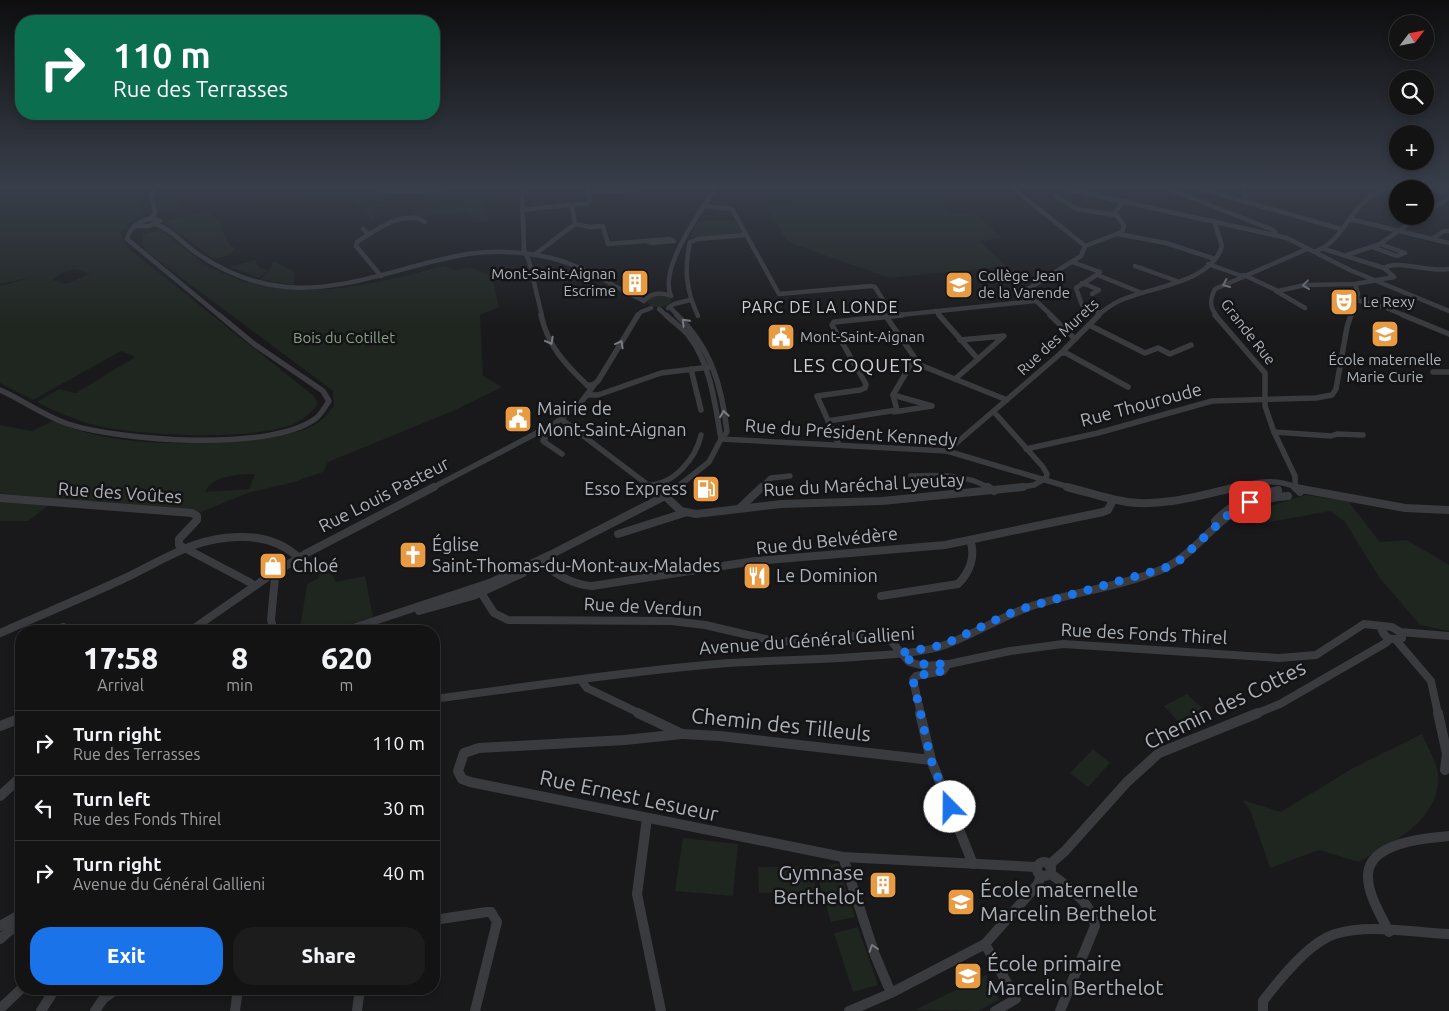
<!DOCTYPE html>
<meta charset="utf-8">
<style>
:root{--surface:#131314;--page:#1c1c1d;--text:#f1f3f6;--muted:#9d9ea0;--line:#323234;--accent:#1a73e8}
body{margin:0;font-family:Ubuntu,sans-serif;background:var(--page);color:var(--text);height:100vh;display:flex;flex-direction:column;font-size:19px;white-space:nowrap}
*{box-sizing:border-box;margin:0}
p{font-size:16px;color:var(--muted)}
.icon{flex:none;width:28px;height:28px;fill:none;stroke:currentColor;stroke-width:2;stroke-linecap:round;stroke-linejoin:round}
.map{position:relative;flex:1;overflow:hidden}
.drawer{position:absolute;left:15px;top:625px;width:425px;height:370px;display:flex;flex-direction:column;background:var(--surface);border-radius:20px;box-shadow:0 2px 8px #0003,0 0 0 1px var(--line)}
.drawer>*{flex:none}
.guide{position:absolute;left:15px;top:15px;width:425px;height:105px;border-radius:20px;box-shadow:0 2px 8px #0003,0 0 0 1px var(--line);background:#0b6e4f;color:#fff;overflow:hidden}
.needle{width:32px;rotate:58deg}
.fabs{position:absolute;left:1389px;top:15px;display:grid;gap:10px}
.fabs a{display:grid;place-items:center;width:45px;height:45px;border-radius:50%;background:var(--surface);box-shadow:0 2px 8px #0003,0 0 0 1px var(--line);font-size:25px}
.pin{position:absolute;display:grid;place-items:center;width:42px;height:42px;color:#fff;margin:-21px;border-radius:10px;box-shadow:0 2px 8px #0006}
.me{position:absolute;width:55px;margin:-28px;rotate:338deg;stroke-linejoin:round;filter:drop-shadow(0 0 4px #0008)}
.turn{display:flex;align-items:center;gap:18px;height:105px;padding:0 15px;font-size:22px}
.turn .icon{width:65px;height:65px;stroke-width:2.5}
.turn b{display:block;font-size:35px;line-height:42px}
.eta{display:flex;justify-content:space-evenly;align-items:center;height:85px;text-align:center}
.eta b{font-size:30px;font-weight:800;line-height:35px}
.button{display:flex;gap:10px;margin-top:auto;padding:10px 15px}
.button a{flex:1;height:58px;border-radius:20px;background:var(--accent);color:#fff;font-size:20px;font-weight:800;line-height:58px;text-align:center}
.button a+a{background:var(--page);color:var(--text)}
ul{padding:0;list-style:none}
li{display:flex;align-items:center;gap:15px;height:65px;padding:0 15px;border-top:1px solid var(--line)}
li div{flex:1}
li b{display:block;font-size:19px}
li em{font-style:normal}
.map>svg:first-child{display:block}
.green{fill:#1f251f;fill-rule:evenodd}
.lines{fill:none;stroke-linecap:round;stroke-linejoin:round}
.minor-far3{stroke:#3a3b3f;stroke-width:4.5}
.minor-far2{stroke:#3a3b3f;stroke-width:5.5}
.minor-far1{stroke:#3a3b3f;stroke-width:8}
.minor{stroke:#3a3b3f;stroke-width:10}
.oneway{stroke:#797c82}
.route{stroke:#1a73e8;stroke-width:9;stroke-dasharray:0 16.2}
.labels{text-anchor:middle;stroke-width:5;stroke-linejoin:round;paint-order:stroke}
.far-poi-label{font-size:15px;fill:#acb2b9;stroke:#141416;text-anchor:start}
.far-street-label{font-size:15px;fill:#acb2b9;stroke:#141416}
.far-park-label{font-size:15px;fill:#86a384;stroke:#141416}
.far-neighbourhood-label{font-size:16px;letter-spacing:1px;fill:#ccd0d6;stroke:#141416}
.street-label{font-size:18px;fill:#acb2b9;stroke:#141416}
.poi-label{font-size:18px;fill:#acb2b9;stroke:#141416;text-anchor:start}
.neighbourhood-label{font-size:19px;letter-spacing:1px;fill:#ccd0d6;stroke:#141416}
.near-street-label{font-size:21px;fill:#acb2b9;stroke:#141416}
.near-poi-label{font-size:21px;fill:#acb2b9;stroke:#141416;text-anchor:start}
</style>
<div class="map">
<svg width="1449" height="1011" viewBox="0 0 1449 1011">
<rect width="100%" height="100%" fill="#19191b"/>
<!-- green -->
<g class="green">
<path d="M0,185H100C113,200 120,198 138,198L141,213L127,225L129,229L123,230L120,233L129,249L314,396L317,402L316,407C310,413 304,419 296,423C253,442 135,436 90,424C71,418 54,411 37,402L59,389L76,393L135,357L121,351L33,400L0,383V286L34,277L0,284ZM75,269L90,274L66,284L52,280L62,273Z"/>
<path d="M159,185H181L182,190H164L159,192L175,194L180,207L183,208L164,211L157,208L154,195Z"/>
<path d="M336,185H353L365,189L350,193V190C343,187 334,188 329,193L333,196L320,199L316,196L320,190Z"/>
<path d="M368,191L389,195H430L368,199L365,205L387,204V205L377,208L375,211L370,214L374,216L372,221L362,210L365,209L366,207H360L349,196Z"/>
<path d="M472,191L484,195L483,198L480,199L484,200L483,212L490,220L480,221V218L473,217V215L466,216L469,212L410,217L413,216L414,211L432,207L469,202Z"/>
<path d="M930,191L952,213L974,212L1002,238L979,241L1006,266L890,278L793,244L786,239L764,204Z"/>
<path d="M210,211C214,218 220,221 223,227L220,228L231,247L234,246L235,249C229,256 220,260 211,257L166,224L170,220Z"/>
<path d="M735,220L742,233L689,238L699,221Z"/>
<path d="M161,230L206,266L244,282L250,281C302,297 353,288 405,276C419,273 432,268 446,266C454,273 459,269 468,268C475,268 485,274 492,276L499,307L480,315L483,376L502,387L453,411L328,462L323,472L294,482L248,493L201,512L54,501L28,521H0V425L32,431L53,421C111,446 176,445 237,441C262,439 289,437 312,426C322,421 328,414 334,405L333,391L147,252L142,244L143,234ZM255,474L249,489L205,492C214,475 238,474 255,474Z"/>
<path d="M255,260L260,268L268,270L259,278L230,267Z"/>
<path d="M273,261L295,272L294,285L259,279C267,274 271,270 273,261Z"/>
<path d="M658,295L670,297L672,302C666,308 656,309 648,304V298Z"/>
<path d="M1306,495L1348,501L1380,542L1407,540L1449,565V631L1420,625L1379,577L1345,522L1330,511L1270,522L1260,509Z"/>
<path d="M321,560H324L336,582L365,576L373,617L329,631H293L300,629L307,584L319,578Z"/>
<path d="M1187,694L1210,716L1182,726L1164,706Z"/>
<path d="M1422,734C1426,744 1437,763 1438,773C1442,820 1393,842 1359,862L1319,850L1270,868L1251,813L1243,800L1281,812L1353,768Z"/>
<path d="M1093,749L1110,763L1088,787L1070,773Z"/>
<path d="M683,838L738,844L733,896L675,891Z"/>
<path d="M838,863L855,917L831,922L815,868Z"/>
<path d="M813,866L816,892L759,893L758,867Z"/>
<path d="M858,927L878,985L853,992L834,933Z"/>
<path d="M986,975L999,1000L978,1011L915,1010Z"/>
</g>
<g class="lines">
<!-- minor-far3 -->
<g class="minor-far3">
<path d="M368,185L379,190L396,192L515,185"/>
<path d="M523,185L526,189L522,193L524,250L529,261L542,316"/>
<path d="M979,185L981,187L1009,185L1085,246"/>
<path d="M1048,185L1287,238L1350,270L1449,311"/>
<path d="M1158,185L1271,229L1275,232L1273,235"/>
<path d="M1187,185L1341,229"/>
<path d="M1415,185L1449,193"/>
<path d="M588,193L641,189L640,185"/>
<path d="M1056,196L1076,209L1116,215"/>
<path d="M1242,201L1246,197L1243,190L1245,185"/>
<path d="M572,206L575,224"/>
<path d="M704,206L732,209L779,294L871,286L875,287L883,300V312L886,316"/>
<path d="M522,210L588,203L590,200L587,185"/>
<path d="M1425,213L1449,198"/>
<path d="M151,219L155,213L151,195L156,185"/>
<path d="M1350,219L1449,243"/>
<path d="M155,224C171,229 181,242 195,252C222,271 253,284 286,287C345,292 400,267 457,256C487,250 521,251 551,258C584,266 614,287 644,301"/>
<path d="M575,224L590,227L603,226L608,244L669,239L674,241L651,243L646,241"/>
<path d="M363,229L368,234"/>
<path d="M1118,234L1166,243L1215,259"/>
<path d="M127,239C130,225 147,215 160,221L149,226H138"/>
<path d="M127,239L220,316"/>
<path d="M1432,239L1444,231H1449"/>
<path d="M1372,247L1397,256L1405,253L1380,244"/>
<path d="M1324,249L1384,268"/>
<path d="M1314,252C1337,244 1346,221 1361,205C1369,196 1381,191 1391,185"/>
<path d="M534,255L575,224"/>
<path d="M1347,255L1380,244L1420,216"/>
<path d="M1072,262L1100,272L1098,274L1100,276L1142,293"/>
<path d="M1208,264L1242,276"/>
<path d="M1135,266L1177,281"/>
<path d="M1098,274L1076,288L1082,305L1101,313"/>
<path d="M1244,275L1278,291L1305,285L1355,284L1394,277"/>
<path d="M381,276L356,246L357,242C375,231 404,208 425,222"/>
<path d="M1394,277L1384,268C1398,259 1429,273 1449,269"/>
<path d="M1082,283L1099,290L1092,294"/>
<path d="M1276,291L1305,308"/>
<path d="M671,296C658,268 702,210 717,185"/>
<path d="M1356,300L1384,307L1406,316"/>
<path d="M644,301C652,292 661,292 671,296"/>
<path d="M670,307L678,316"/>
<path d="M668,308L674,304L690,300"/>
<path d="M659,309L667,316"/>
<path d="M936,311L940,316"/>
<path d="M637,316L641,312L651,308"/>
<path d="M698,316C686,290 684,270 690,242L698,239L746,235"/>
<path d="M890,316L1035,301"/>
<path d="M1052,316L1032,297L1028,289L1081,256L1085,246L1122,232L1124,226L1115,212L1124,201"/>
<path d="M1097,316C1104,310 1111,305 1119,301C1149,287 1212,283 1222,246L1214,221"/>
<path d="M1217,316C1209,307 1210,299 1215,289L1307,249"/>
<path d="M1351,316L1358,294L1355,284"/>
</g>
<!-- minor-far2 -->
<g class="minor-far2">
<path d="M541,315C548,346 564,363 587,385"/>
<path d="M666,315C673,322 683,328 689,336C711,365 715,404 721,439"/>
<path d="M939,315L978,359L955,379"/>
<path d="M1050,315L1075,339"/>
<path d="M1215,315L1265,373V406L1274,432L1295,476V484L1293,486"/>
<path d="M1403,315L1449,334"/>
<path d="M1089,325L1145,353L1158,348L1170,354L1191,345"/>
<path d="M960,340L1004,336L978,359"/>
<path d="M1061,353H1066L1128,387"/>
<path d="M917,361L920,365L1007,400"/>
<path d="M691,369L701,410"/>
<path d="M1433,372H1449"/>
<path d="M593,385L598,381L638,315"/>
<path d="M0,390C23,400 44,416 68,424C121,441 269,452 315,419C321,415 325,407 329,401L323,391L254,344L219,315"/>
<path d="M588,395H598L661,373L711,367"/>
<path d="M893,395L932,406L894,412"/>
<path d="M994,412L1043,467L1047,474L1046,478L1034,485L1015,488"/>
<path d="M561,419L648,485C674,485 696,458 701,435"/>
<path d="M828,421L897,410L893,395L911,364L917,361L885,315"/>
<path d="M1274,432L1331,436L1337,434L1363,435"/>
<path d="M537,433L545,439L543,441L562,454"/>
<path d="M721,439L947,451L1072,488"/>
<path d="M839,445L817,396L860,390L865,388L866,384L832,325L834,322L902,315"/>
<path d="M1026,449L1098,433L1212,401L1316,398L1332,395L1336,389L1347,327L1351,315"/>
<path d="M947,451L1060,354L1099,315"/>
<path d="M911,476C936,475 968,474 989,488"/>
<path d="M432,488L554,424L579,405L594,385H587L590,388"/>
<path d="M676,488L709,462L721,439L727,432C722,386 711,348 677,315"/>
<path d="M761,488L771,478L790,476"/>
<path d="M1231,488C1252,483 1276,477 1297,488"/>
</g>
<!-- minor-far1 -->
<g class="minor-far1">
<path d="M988,487L994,491"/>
<path d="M1067,487C1087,492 1107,499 1127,502C1164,507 1201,495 1237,487"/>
<path d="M1295,487L1300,492"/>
<path d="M1296,488L1405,508L1449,510"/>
<path d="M665,496L681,511L696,514L781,504L882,501L1023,487"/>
<path d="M0,498L192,513L197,516V520L179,539V545L251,583"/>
<path d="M740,508L762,487"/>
<path d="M1215,521C1236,500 1250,497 1278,490"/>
<path d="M618,534L684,513"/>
<path d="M541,562C555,574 574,585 592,586L755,561L945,545L1103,512L1108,510L1113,500"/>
<path d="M272,574L275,577L271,620L274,631"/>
<path d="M478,588L494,613L508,620L671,621L705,625L779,642L881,634L891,641L909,662L924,666L949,664L1010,651L1063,644L1279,658L1316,655L1364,624L1392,627L1400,632L1402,638C1392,641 1383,638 1381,627"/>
<path d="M881,596L958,584C970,572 976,556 970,540"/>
<path d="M419,611L473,596L523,573"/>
<path d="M63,627L65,631"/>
<path d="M190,631L272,574L307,553L434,487"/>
<path d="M344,631L492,582L550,555L665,496L678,487"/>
<path d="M1400,632L1449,636"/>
<path d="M0,633C41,615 82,598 123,579C164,560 195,536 243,537C265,537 283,543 299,558"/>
<path d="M1396,640L1431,681L1438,714"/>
<path d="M581,680L587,688L641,714"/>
<path d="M434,699C532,686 630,671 728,663C775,660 821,660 868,656C891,655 916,653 939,647C970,637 998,618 1029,607C1073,592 1120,587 1163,569C1196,554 1215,518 1249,504C1261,499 1274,497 1288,496"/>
<path d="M921,714L913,680L916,676L943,671L946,667L945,664"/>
<path d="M1255,714L1280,704L1384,644L1388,641L1387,638"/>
</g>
<!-- minor -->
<g class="minor">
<path d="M638,713L682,734L720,736L931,760"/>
<path d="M920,713L931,760L973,864"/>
<path d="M1438,713L1447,754L1445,770"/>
<path d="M0,726L21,718"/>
<path d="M682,734L625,740L479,748L464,753L458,771L462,779L470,782L843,857L1036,867"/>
<path d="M0,796L21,777"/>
<path d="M647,818L637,894L661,1011"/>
<path d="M843,857L875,955L891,993"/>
<circle cx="1044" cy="869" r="7"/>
<path d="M1049,865L1065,851L1127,782L1159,753L1258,713"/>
<path d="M1051,874C1070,889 1091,901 1095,926L1060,1011"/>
<path d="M434,920L487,912H491L497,922L475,1011"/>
<path d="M0,926L21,914"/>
<path d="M1389,932C1381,915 1367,894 1368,874C1370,842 1426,838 1449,836"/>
<path d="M0,939L21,921"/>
<path d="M985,944L1016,999L995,1011"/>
<path d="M0,1009L21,989"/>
<path d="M41,1011L55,989"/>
<path d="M95,1011L103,999L117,989"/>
<path d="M235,1011L238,989"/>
<path d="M357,1011L360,989"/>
<path d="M849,1011L891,993L985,944L1038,884L1041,875"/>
<path d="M1263,1011V1001C1279,980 1309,942 1335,934C1370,923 1413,933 1449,934"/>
</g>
</g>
<!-- one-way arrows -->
<defs><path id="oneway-chevron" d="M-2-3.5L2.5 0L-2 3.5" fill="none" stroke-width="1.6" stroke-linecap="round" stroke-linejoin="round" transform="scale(1.25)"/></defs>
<g class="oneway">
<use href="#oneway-chevron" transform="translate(1226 284) rotate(155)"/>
<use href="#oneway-chevron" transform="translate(1306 285) rotate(173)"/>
<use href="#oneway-chevron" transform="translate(685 322) rotate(-134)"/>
<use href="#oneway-chevron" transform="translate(550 341) rotate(62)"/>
<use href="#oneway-chevron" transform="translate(620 344) rotate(-61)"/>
<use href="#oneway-chevron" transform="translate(724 414) rotate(-99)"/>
<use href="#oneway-chevron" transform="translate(873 948) rotate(-108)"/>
</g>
<!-- sky -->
<linearGradient id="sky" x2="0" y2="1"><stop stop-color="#0e0e0f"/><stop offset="0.57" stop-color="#383e4a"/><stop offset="1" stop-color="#383e4a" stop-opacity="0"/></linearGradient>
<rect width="1449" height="327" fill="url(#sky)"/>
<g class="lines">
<!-- route -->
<path class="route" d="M950,807L931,760L913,680L916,676L943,671L946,667L945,664H915L900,653L943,645L1006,615L1028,607L1165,568L1180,560L1231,512L1250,502"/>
</g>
<!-- icons -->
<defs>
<symbol id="building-square" viewBox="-11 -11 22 22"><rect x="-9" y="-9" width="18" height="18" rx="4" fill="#e89b43" stroke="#141416"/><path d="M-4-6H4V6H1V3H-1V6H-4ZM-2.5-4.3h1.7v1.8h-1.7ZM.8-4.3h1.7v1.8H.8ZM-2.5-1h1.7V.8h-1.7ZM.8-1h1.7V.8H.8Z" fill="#fff"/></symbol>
<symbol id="school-square" viewBox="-11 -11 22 22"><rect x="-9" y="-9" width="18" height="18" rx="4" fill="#e89b43" stroke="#141416"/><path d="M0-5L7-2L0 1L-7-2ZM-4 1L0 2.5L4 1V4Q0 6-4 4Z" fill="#fff"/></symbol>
<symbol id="theatre-square" viewBox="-11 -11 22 22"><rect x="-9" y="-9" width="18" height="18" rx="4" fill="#e89b43" stroke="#141416"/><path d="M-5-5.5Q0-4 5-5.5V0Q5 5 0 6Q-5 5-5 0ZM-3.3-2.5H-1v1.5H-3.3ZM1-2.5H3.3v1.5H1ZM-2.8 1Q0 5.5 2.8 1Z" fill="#fff"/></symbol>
<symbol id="civic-square" viewBox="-11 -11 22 22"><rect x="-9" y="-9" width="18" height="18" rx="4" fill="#e89b43" stroke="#141416"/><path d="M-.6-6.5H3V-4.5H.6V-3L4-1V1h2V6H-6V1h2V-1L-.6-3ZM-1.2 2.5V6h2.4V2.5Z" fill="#fff"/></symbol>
<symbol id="fuel-square" viewBox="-11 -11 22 22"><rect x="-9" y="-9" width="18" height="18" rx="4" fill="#e89b43" stroke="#141416"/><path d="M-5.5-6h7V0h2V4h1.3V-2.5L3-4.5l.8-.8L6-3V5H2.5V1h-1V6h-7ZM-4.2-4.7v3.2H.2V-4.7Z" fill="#fff"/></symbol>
<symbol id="church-square" viewBox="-11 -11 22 22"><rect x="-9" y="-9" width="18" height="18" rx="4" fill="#e89b43" stroke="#141416"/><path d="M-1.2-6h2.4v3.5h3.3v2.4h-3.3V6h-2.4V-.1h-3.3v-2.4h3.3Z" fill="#fff"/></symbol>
<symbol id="shop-square" viewBox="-11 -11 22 22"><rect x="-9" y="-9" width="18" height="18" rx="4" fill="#e89b43" stroke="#141416"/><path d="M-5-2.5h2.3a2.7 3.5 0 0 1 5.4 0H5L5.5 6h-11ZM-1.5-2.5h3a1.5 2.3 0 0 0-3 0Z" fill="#fff"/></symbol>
<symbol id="restaurant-square" viewBox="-11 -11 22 22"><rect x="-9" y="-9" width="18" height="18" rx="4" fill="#e89b43" stroke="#141416"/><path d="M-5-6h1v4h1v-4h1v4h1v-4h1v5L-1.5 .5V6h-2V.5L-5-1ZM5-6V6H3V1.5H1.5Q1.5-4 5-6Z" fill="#fff"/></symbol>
</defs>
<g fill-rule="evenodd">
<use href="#building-square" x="619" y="267" width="32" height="32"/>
<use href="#school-square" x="943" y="269" width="32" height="32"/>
<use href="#theatre-square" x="1328" y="286" width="32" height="32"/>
<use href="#school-square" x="1369" y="318" width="32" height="32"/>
<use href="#civic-square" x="765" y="321" width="32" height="32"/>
<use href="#civic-square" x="502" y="403" width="32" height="32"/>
<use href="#fuel-square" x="690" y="473" width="32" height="32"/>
<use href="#church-square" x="397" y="539" width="32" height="32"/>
<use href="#shop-square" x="257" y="550" width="32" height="32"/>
<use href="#restaurant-square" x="741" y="560" width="32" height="32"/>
<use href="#building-square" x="867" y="869" width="32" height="32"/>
<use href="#school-square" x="945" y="886" width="32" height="32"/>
<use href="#school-square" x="952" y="960" width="32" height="32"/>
</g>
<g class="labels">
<!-- far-poi labels -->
<g class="far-poi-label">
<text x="616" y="279" text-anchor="end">Mont-Saint-Aignan<tspan x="616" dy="17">Escrime</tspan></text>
<text x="978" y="281">Collège Jean<tspan x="978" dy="17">de la Varende</tspan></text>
<text x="1363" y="307">Le Rexy</text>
<text x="800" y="342">Mont-Saint-Aignan</text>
<text x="1385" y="365" text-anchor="middle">École maternelle<tspan x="1385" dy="17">Marie Curie</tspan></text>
</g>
<!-- far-street labels -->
<g class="far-street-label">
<text transform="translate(1248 332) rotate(52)" y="5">Grande Rue</text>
<text transform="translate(1058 337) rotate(-43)" y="5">Rue des Murets</text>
</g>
<!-- far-park labels -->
<g class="far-park-label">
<text x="344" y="343">Bois du Cotillet</text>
</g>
<!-- far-neighbourhood labels -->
<g class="far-neighbourhood-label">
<text x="820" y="313">PARC DE LA LONDE</text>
</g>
<!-- street labels -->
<g class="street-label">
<text transform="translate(1141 405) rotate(-15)" y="6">Rue Thouroude</text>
<text transform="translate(851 433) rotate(4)" y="6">Rue du Président Kennedy</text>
<text transform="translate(864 485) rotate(-3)" y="6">Rue du Maréchal Lyeutay</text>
<text transform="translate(120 493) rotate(4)" y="6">Rue des Voûtes</text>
<text transform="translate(384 495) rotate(-27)" y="6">Rue Louis Pasteur</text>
<text transform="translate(827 541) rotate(-6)" y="6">Rue du Belvédère</text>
<text transform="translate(643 607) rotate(3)" y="6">Rue de Verdun</text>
<text transform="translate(1144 634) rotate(3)" y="6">Rue des Fonds Thirel</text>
<text transform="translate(807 641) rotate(-4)" y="6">Avenue du Général Gallieni</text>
</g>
<!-- poi labels -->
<g class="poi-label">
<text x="537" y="415">Mairie de<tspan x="537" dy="21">Mont-Saint-Aignan</tspan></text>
<text x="687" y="495" text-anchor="end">Esso Express</text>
<text x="432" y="551">Église<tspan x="432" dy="21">Saint-Thomas-du-Mont-aux-Malades</tspan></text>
<text x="292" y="572">Chloé</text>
<text x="776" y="582">Le Dominion</text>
</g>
<!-- neighbourhood labels -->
<g class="neighbourhood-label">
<text x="858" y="372">LES COQUETS</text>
</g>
<!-- near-street labels -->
<g class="near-street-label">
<text transform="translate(1225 705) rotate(-26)" y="7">Chemin des Cottes</text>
<text transform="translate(781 725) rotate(6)" y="7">Chemin des Tilleuls</text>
<text transform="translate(629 796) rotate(12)" y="7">Rue Ernest Lesueur</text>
</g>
<!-- near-poi labels -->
<g class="near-poi-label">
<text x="864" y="880" text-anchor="end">Gymnase<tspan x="864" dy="24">Berthelot</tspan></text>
<text x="980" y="897">École maternelle<tspan x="980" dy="24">Marcelin Berthelot</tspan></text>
<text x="987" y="971">École primaire<tspan x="987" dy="24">Marcelin Berthelot</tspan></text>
</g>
</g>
</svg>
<div class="fabs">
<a><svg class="needle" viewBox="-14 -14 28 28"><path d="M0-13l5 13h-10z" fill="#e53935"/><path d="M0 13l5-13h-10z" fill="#9d9ea0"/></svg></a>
<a><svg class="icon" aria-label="search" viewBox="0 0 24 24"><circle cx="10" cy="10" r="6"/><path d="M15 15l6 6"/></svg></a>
<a>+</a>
<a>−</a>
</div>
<div class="pin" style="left:1250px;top:502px;background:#d93025"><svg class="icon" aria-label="arrive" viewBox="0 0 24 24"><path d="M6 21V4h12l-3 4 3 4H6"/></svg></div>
<svg class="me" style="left:950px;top:807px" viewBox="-20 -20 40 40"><circle r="19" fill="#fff"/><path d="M0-13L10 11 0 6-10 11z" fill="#1a73e8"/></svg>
<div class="guide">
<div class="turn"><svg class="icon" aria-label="right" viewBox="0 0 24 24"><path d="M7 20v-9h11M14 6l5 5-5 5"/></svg><div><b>110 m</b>Rue des Terrasses</div></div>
</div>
<section class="drawer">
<div class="eta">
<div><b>17:58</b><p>Arrival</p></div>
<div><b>8</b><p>min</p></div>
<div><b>620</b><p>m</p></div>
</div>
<ul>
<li><svg class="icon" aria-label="right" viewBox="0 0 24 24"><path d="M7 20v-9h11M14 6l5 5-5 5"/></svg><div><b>Turn right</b><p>Rue des Terrasses</p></div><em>110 m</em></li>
<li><svg class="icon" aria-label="left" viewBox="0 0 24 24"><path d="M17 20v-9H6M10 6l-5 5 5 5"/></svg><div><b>Turn left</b><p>Rue des Fonds Thirel</p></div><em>30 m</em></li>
<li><svg class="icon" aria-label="right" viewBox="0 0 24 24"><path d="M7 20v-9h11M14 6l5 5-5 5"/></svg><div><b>Turn right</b><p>Avenue du Général Gallieni</p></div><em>40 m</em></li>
</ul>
<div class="button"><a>Exit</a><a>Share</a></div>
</section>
</div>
